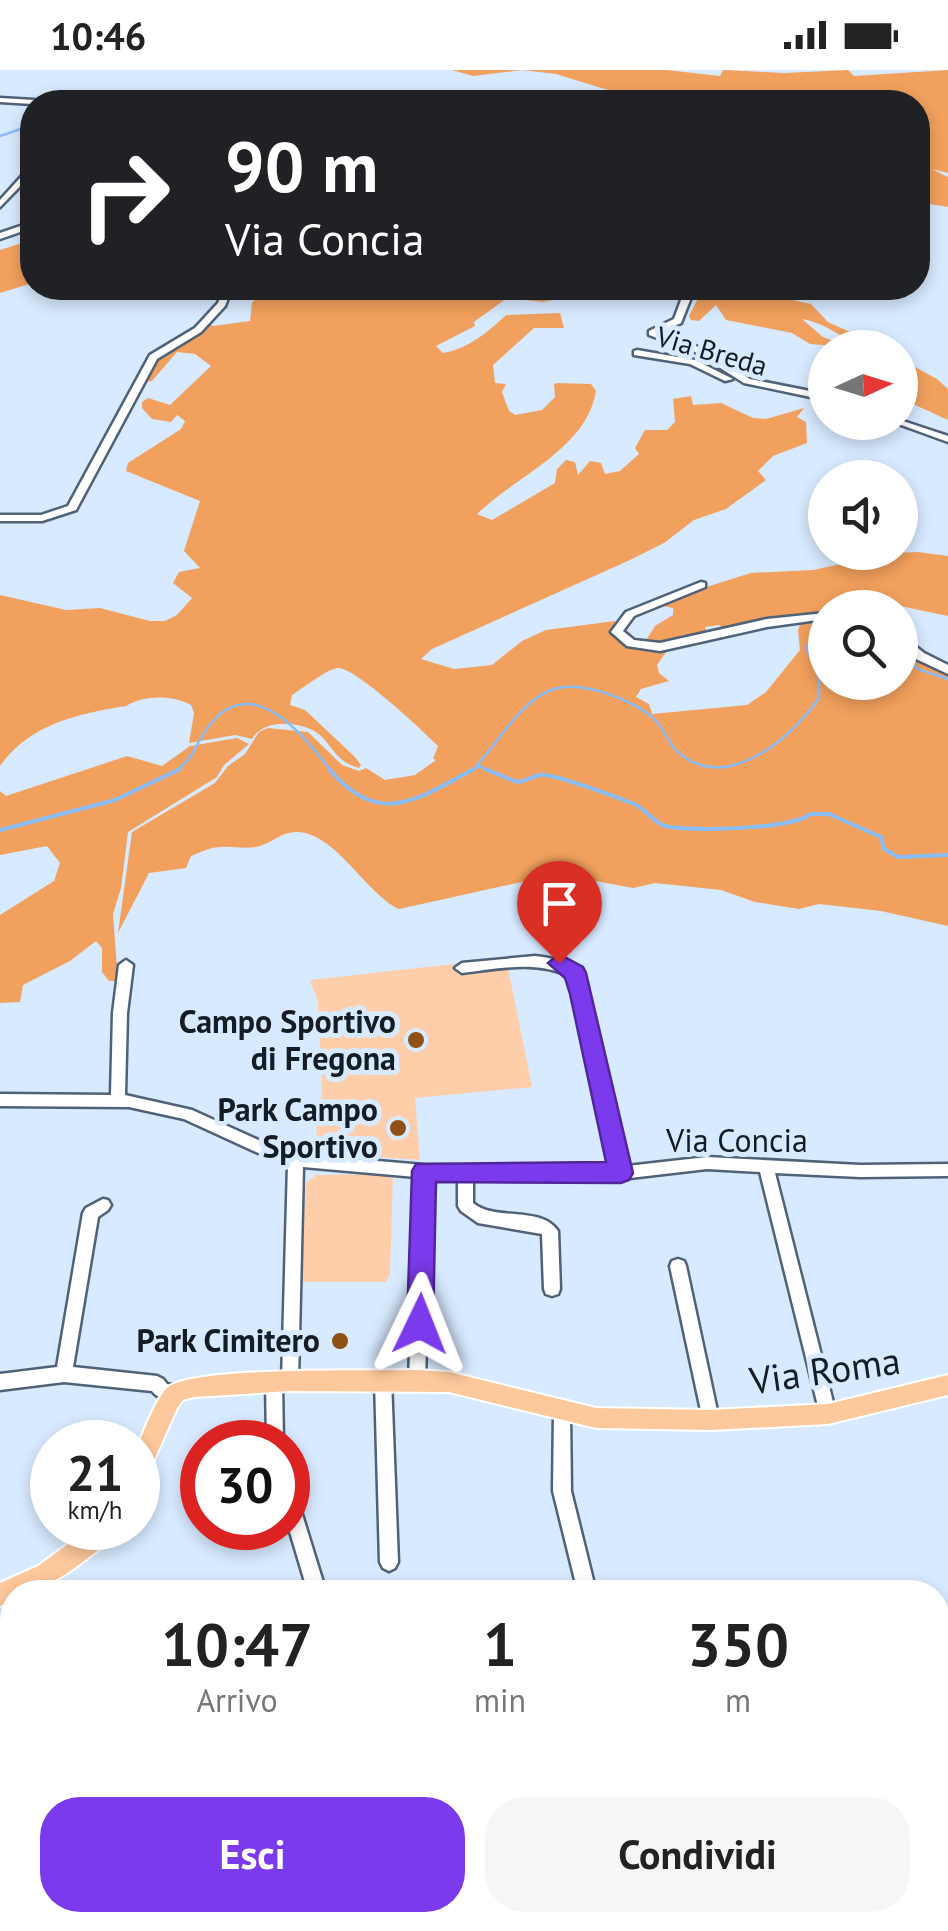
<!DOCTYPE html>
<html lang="it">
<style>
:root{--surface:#fff;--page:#f6f6f6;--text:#222;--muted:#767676;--accent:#7c3aed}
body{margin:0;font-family:"PT Sans",sans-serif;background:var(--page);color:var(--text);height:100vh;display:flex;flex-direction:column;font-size:38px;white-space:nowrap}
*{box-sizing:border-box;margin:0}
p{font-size:32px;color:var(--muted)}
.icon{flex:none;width:55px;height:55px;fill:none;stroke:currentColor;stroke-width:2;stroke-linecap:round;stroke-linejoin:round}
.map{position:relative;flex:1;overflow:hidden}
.panel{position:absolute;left:0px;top:1510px;width:950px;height:352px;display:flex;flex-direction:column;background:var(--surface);border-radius:40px 40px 0 0;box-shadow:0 5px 15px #0003}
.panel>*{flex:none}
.banner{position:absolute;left:20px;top:20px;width:910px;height:210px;border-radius:40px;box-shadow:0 5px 15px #0003;background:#202124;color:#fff;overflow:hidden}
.needle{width:65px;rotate:86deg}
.controls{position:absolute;left:808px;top:260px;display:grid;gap:20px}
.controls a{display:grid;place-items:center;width:110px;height:110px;border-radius:50%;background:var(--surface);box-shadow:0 5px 15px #0003;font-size:50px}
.speed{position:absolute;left:30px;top:1350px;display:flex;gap:20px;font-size:50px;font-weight:700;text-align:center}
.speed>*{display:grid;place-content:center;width:130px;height:130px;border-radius:50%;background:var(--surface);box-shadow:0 5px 15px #0003;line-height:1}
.speed small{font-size:25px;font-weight:400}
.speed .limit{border:15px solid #d22;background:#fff;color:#111}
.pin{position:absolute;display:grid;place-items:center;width:85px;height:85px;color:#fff;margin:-102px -42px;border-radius:50% 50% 50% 0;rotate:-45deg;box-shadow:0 0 10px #0007}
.pin .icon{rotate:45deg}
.me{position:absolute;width:110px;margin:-55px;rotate:2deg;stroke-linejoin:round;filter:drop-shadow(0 0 8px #0008)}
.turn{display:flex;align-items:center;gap:35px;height:210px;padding:0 40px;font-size:45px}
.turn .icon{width:130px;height:130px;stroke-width:2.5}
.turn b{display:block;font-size:70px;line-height:85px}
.eta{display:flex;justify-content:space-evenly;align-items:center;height:170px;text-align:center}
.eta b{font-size:60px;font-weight:600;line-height:70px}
.cta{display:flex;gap:20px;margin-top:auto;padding:20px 40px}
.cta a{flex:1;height:115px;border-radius:40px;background:var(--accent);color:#fff;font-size:40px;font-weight:600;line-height:115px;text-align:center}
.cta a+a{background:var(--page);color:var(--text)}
.status{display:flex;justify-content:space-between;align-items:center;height:70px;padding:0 50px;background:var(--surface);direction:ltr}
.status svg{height:28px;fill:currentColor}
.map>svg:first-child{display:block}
.green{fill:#feceab}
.forest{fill:#f2a05d}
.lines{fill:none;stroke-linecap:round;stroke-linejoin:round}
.stream-far1{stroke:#89bdf9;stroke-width:2.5}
.stream{stroke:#89bdf9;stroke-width:4}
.minor-casing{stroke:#4f6278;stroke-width:5}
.major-casing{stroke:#fff;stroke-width:4}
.minor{fill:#fff;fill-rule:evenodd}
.major{fill:#fdc89b;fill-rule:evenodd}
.route{fill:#7c3aed;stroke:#51269a;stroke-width:2.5}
.poi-dot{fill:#8e5014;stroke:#d8eaff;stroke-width:4}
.labels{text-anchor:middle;stroke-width:10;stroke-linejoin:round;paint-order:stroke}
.far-street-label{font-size:28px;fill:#141c26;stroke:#d8eaff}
.poi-label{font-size:32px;font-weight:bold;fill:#141c26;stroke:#d8eaff;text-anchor:end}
.street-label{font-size:32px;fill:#141c26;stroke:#d8eaff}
.near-street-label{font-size:38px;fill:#141c26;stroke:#d8eaff}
</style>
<div class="status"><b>10:46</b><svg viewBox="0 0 49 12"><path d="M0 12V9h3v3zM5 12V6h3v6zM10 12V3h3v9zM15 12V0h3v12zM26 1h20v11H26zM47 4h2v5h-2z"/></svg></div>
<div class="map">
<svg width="948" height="1861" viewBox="0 0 948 1861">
<rect width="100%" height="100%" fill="#d8eaff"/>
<!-- green -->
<g class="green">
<path d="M506,888L532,1017L415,1028L420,1090L335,1084L317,1074L316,1034L322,1026L318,932L310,910Z"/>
<path d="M390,1104L393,1108L390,1204L386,1212H299L306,1113L316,1105Z"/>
</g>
<!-- forest -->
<g class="forest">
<path d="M452,0H666L720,6L723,0L785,3L848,0L854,6L948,0V103L932,99L948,107V137L918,132V32H622L611,21L556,4L522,0L473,6Z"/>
<path d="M32,170V213L0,223V180Z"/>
<path d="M264,218L468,221L467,218H610L543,232L507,228L474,252L475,256L436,276L443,283C468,279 488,262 506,245L560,243L564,258H534L493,295L495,313L506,314L502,322L509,341L515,345L542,340L555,327L554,314L557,313L591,314L596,321C587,379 513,408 477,444L492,450L555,413L557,399L566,390L575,392L578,405L590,391L601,393L605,404L620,401L639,384L635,378L645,360H667L675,352L673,329L691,326L693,335L721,333L753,348L766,349L804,338L797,347L806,352L807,373L773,386L758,401L766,410L726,439L694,450L664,473L630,490L432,579L421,589L454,599L492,595L522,571L546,560L615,551L631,571L671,575L657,595L659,603L669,611L641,619L636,627L649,634L652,644L747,635L766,622L800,580L798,560L801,551L825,544V612H900V566L917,581L948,598V856L881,841L819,834L799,839L755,832L721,820L655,813L633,818L558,804L399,839C366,824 334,760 295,762C280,763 273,772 260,776C248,780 233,776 221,777C211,777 201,782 191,786L186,798L149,803L118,863L132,762L215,713L228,696L245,684L259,662L268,658L308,662L342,695L359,701L366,698L385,710L415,705L436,690L433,689L438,676C422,660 358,600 339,598C331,596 300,620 292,625L290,635L305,640L355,687L361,695L359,698C340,693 335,682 323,668C308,651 264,647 252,669L235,665L189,673L194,643L191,635C172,625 144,625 126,636C77,644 30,654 0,696V525L66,540L100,538L150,551H165L177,545L192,528L173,513L179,502L200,498L184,481L200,431L126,401L128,393L181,359L185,351L177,345L171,352L152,349L142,338V332L148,328L170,335L211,296L195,284L177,282L152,311L144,312L157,288L207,253L213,256L250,251L252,233Z"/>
<path d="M736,218L811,234L828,252L883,277C847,278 835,255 802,249L823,267L848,277L810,274L792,263L726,250L716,235L699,251L691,250L689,246L702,221Z"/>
<path d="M900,289L937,309L948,319V350L900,328Z"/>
<path d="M918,482L948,486V546L881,532L873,537L825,538V542L726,560L719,555L705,557L707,565L673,573L645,572L655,556L673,545V538L652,534L751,503L813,500L894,483Z"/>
<path d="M237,668L249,674L224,695L217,707L128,762L121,818L113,844L118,911H109L102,902V878L96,871L70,891L23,915L20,932L0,933V845L54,811L60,793L47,776L0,785V721L6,726L127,686L162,696L190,676Z"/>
<path d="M938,1574L948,1575V1861H719L726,1854L723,1850H938Z"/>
<path d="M12,1782V1850H290L280,1861H0V1783Z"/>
<path d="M327,1850H711L702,1857L705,1861H334Z"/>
</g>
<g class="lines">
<!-- stream-far1 -->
<g class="stream-far1">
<path d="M0,66L32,55"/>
<path d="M900,583L918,599L948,609"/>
<path d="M476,696C498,673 520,632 551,620C580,609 637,630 657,652C665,661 669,675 679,683C728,724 792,667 819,628V608L806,577L825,560"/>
<path d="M176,701C195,688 198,667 213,651C257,603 306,669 331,701"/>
<path d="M469,701L480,696L488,701"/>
</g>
<!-- stream -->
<g class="stream">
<path d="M329,699C380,759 417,729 474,699"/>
<path d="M485,699L517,712C526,711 531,707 539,705C550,702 619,728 634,734C646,739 654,753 665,756C688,762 795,759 810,744H829L881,767L884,779L898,787L948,785"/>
<path d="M0,760L115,730L180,699"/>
</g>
<defs>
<g id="minor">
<path d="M0,28L34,30L38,32L32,34L0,32Z"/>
<path d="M29,98H32V104L0,137V130Z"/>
<path d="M32,152V158L0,169V163Z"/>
<path d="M224,218H232L225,236L201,262L157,289L76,440L42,451H0V445H41L68,436L150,285L195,258L218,233Z"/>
<path d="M415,218H426L422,221Z"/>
<path d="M677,218H686L692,225L681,253L660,263L701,278L750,309L825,324V330L744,313L695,282L649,265V261L674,249L683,225Z"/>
<path d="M637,280L695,290L733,309L725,311L690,294L634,285V281Z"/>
<path d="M900,350L948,366V372L893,352H900Z"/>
<path d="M701,512L705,513V517L634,546L623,561L634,570L660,573L767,549L825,543V549L767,557L660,581L627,576L611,562L626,542Z"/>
<path d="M900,564L924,583L948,595V604L916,589L900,574Z"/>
<path d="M535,886C551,888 570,891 582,903L627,1096L707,1087L860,1095L948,1094V1106L860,1107L775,1103L836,1344L834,1350L828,1352L822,1350L820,1344L760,1102L707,1099L604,1111L473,1108V1133C496,1152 540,1135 558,1161L560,1219L558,1224L552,1226L546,1224L544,1219L542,1164L478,1153L461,1141L458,1136V1108L431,1107L425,1310L423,1315L417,1318L411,1315L409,1310L416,1107L303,1097L298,1311L296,1316L290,1319L284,1316L282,1311L288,1094L265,1086L184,1049L129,1037L0,1036V1024L111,1025L113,943L119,895L126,890L133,895L127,943L125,1025L192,1040L274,1077L296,1084L424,1095L612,1098L569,906C535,890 497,899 462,903L455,898L462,893Z"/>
<path d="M103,1129L108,1130L111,1135L108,1140L98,1147L73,1297L157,1306L163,1309L167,1314L182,1318L184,1323L182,1328C172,1332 159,1330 152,1321L64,1312L0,1320V1304L57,1297L83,1143L86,1138Z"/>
<path d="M678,1189L684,1191L686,1196L719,1350L717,1356L711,1358L705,1356L703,1350L670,1196L672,1191Z"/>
<path d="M383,1302L389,1305L391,1310L398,1492L395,1498L389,1501L383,1498L380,1492L375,1310L377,1305Z"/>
<path d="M274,1304L280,1307L282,1312L283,1372H267L266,1312L268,1307Z"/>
<path d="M562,1334L568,1337L570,1342L571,1421L596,1522H578L553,1421L554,1342L556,1337Z"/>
<path d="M288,1420L294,1422L297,1428L326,1522H308L288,1455Z"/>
<path d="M0,1630L12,1632V1650L0,1648Z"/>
<path d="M306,1850H326L331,1861H311Z"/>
</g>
<g id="major">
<path d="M417,1300L449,1302L596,1338L711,1340L828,1334L948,1305V1325L828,1354L711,1360L596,1358L449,1322L290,1321L194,1327L183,1330L177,1338L146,1408L138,1411C138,1401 136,1390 138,1380C139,1369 158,1326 167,1318C193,1296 374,1301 417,1300Z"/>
<path d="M90,1458H119L116,1466C85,1489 53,1522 12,1522V1531L0,1536V1513L38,1496Z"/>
</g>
</defs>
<!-- minor casing -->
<use href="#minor" class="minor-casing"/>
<!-- major casing -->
<use href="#major" class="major-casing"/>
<!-- minor -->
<use href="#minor" class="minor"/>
<!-- major -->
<use href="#major" class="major"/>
</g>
<!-- route -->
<path class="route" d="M559,884L583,897L586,903L633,1103L629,1110L621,1113L436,1112L433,1254L429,1263L420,1266L410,1263L407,1254L412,1101L416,1094L606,1092L570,924L565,908L548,893Z"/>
<!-- markers -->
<g class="poi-dot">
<circle cx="416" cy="970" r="10"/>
<circle cx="398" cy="1058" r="10"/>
<circle cx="340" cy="1271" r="10"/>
</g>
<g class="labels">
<!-- far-street labels -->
<g class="far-street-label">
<text transform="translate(712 281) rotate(16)" y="10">Via Breda</text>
</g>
<!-- poi labels -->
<g class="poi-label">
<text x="396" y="963">Campo Sportivo<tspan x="396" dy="37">di Fregona</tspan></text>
<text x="378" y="1051">Park Campo<tspan x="378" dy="37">Sportivo</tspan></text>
<text x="320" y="1282">Park Cimitero</text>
</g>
<!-- street labels -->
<g class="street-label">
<text x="737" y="1082">Via Concia</text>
</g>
<!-- near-street labels -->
<g class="near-street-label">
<text transform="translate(825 1301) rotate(-8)" y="13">Via Roma</text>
</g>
</g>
</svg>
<div class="controls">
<a><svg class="needle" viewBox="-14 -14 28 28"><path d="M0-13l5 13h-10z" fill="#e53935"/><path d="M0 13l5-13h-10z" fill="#767676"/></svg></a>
<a><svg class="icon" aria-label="sound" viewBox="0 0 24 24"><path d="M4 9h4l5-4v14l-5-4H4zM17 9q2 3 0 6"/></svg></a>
<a><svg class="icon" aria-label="search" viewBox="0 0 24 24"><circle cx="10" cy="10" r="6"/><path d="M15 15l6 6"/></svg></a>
</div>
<div class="speed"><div>21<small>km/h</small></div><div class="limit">30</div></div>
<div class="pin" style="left:559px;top:893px;background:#d93025"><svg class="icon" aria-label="arrive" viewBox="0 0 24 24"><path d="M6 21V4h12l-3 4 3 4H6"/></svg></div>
<svg class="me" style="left:420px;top:1254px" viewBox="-20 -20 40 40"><path d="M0-17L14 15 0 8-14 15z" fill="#7c3aed" stroke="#fff" stroke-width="4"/></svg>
<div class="banner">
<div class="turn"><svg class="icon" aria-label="right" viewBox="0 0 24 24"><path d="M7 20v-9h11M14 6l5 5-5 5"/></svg><div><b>90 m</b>Via Concia</div></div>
</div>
<section class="panel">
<div class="eta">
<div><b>10:47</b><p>Arrivo</p></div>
<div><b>1</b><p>min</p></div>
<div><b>350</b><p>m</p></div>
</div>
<div class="cta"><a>Esci</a><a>Condividi</a></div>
</section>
</div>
